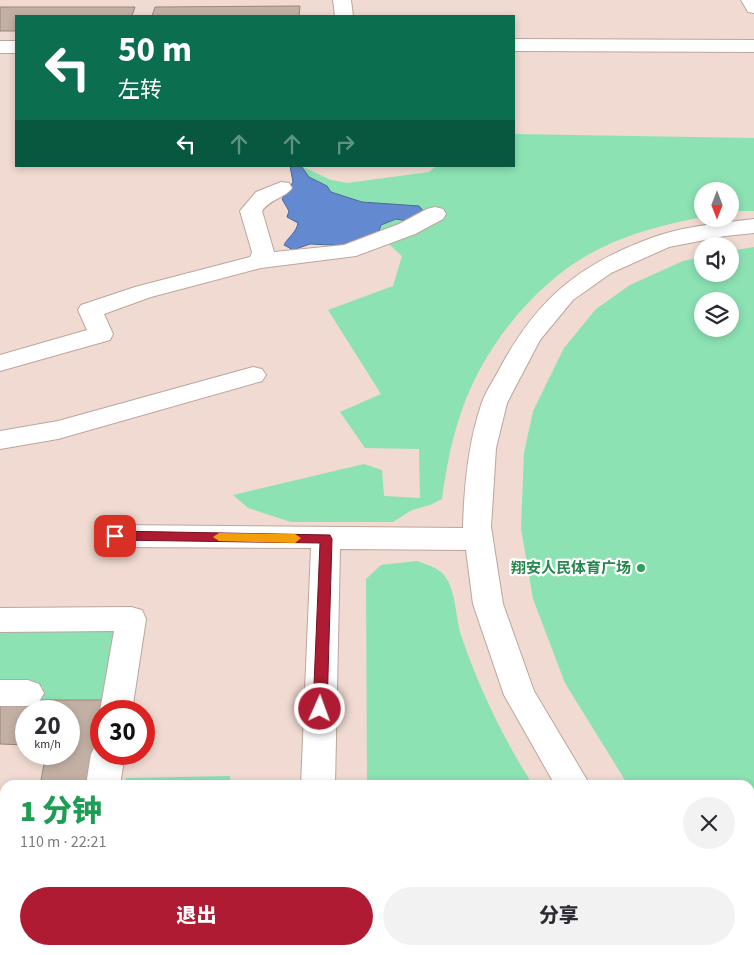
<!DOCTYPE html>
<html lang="zh">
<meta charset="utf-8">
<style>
:root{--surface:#fff;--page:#f2f2f3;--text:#2b2b33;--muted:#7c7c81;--accent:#af1b33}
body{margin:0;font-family:"Source Sans 3","Noto Sans SC",sans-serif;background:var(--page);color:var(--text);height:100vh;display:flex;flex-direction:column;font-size:19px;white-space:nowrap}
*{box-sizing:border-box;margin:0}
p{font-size:16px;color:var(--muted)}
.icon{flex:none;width:28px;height:28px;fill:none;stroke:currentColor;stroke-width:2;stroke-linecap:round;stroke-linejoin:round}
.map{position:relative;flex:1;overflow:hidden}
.panel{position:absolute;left:0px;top:780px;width:755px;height:175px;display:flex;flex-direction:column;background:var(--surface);border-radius:15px 15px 0 0;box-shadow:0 2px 8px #0003}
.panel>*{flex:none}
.banner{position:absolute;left:15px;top:15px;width:500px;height:152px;border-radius:0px;box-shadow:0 2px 8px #0003;background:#0b6e4f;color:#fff;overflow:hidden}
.needle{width:32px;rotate:180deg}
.buttons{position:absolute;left:694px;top:182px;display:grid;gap:10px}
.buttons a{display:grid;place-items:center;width:45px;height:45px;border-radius:50%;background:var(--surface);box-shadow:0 2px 8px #0003;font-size:25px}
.speed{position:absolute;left:15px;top:700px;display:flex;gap:10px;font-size:25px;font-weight:700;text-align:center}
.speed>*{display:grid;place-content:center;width:65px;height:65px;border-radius:50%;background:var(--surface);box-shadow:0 2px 8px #0003;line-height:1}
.speed small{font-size:12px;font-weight:400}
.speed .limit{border:8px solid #d22;background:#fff;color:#111}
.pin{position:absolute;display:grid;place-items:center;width:42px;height:42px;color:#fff;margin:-21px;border-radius:10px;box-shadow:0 2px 8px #0006}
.me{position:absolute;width:55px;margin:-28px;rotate:2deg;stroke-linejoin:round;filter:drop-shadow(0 0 4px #0008)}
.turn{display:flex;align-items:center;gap:18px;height:105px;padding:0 20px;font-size:22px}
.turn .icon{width:65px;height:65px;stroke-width:2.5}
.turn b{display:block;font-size:35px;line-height:42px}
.lanes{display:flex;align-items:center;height:48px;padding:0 20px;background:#0003;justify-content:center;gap:25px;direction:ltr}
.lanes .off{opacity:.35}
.round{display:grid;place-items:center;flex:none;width:52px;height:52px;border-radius:26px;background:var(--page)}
.overview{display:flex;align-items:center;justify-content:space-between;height:85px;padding:0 20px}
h1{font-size:30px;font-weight:800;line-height:38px;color:#1e9e55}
.action{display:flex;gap:10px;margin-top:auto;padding:10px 20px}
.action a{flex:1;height:58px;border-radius:30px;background:var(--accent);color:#fff;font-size:20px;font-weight:800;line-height:58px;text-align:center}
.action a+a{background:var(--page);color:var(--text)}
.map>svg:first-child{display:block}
.green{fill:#8ce2b3;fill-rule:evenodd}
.water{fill:#638ad0;stroke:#4e6797}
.building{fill:#c3b0a4;stroke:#99867b}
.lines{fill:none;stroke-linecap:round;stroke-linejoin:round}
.minor-casing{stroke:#bba69d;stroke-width:2}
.minor{fill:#fff;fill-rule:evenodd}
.route{fill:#af1b33;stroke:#721221}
.slow{fill:#f59e0b}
.leisure-dot{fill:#2e9e5b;stroke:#fff;stroke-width:2}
.labels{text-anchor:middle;stroke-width:4.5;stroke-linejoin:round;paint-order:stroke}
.leisure-label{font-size:15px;font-weight:bold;fill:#27864d;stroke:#fff;text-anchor:end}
</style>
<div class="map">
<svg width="754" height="955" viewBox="0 0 754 955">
<rect width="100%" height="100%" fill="#f0dad1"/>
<!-- green -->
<g class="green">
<path d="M514,134L754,138V211H730V191H702V217C667,224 633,232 601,248C538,278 482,348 461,413C451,441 446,470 442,499L430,505L412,510L393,522H291L248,508L233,495L364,464L382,470L384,496L420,498L419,449L365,448L340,412L381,394L328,310L393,286L402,256L378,234L381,225L396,219L414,222L419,206L362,202L331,192L327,186L309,177L301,166L331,180L347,183L429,172L436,166H514Z"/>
<path d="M754,247V919L750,915V785H628L565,683L533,599L521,528L524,453L533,411L564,348L596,309L630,285L683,261L702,257V274H730V251ZM702,301H730V329H702Z"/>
<path d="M417,561C426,564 438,568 444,575C457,591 455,619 462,638C479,688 504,740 533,785H367L366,579L381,565Z"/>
<path d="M0,625L112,629L122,642L109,711H102L103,700H40L43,687H0Z"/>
<path d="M230,776V785H125L126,778Z"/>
<path d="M105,950H219V955H104Z"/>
<path d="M368,950H659L664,955H368Z"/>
</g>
<!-- water -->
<path class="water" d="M290,166H301L309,177L327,186L331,192L362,202L419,206L426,214L414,222L396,219L381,225L378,234L351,246L310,244L293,250L284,245C289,236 296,233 298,223L287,217L289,211L282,199L293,182Z"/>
<!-- building -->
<g class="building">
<path d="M300,6L299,16H152L155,7Z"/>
<path d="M0,7H135L132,16H16V31H0Z"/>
<path d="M0,700H104L89,785H40L46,754H69V711H26V745L0,744Z"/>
<rect x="0" y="844" width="5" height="51"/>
</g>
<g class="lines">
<defs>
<g id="minor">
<path d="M333,0H351L353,16H335Z"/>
<path d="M741,0H754V13L748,12Z"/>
<path d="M514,39L754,40V52L514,51Z"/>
<rect x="0" y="41" width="16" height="12"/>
<path d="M281,182L289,183L292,188C285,198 270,199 262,211L274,252L344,245L399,224L427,209L435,207L443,209L446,214L443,219L415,234L356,256L261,268L151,297L104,314L113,334L110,340L0,371V355L87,330L78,310L81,305L135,287L250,257L252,252L240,211L256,192Z"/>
<path d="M754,219V233L725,236L669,247L611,273L573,300L540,340L507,403L496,448L491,527L503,604L534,691L590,785H555L504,695L473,604L466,550L340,549L335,785H301L311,548L115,547L105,544L101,536L105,528L115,525L463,528C464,487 468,444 481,405C485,392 494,380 500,368C537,299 579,264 654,237C685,226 721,223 754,219Z"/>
<path d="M253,367L262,369L266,375L262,381L58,439L0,449V431L58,421Z"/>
<path d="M131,607L142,610L146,619L132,711H101V714L100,711L114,631L0,632V608Z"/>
<path d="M0,680H28L39,684L44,693L39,702L28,706H0Z"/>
<path d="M101,742V754H125L120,785H86L91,754L96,744Z"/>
<path d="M0,936H5V950H92L94,954L0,955Z"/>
<rect x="293" y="950" width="38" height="5"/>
<path d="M695,950H736L739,955H698Z"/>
</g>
</defs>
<!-- minor casing -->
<use href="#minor" class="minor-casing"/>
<!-- minor -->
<use href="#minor" class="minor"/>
</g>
<!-- route -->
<path class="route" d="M115,531L330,535L332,539L327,709L325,713H315L313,709L320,543L115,540L109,536Z"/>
<!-- slow -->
<path class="slow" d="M219,533L295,534L301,538L295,543L219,541L213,537Z"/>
<!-- markers -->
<circle class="leisure-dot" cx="641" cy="568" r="5"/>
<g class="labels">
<!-- leisure labels -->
<g class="leisure-label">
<text x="631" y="573">翔安人民体育广场</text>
</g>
</g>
</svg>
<div class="buttons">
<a><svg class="needle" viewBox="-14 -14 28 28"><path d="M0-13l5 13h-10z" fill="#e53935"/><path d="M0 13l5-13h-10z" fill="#7c7c81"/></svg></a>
<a><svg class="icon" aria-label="sound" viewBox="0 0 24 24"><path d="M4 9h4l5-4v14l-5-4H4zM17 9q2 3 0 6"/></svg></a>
<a><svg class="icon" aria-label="layers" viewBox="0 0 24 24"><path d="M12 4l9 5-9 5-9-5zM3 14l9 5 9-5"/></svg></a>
</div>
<div class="speed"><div>20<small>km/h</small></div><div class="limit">30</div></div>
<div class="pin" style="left:115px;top:536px;background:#d93025"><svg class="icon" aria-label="arrive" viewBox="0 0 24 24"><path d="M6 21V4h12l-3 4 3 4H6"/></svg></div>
<svg class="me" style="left:320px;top:709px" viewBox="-20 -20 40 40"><circle r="17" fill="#af1b33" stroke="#fff" stroke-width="3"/><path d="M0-11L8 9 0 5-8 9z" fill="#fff"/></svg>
<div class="banner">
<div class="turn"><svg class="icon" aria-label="left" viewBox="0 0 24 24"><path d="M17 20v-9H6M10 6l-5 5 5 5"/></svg><div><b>50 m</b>左转</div></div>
<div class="lanes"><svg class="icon" aria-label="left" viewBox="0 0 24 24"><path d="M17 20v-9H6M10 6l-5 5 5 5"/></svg><svg class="icon off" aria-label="ahead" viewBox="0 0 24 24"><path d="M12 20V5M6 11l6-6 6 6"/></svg><svg class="icon off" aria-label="ahead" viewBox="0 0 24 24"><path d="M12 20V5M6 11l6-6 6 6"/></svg><svg class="icon off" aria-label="right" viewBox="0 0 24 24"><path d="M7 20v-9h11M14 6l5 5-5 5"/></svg></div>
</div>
<section class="panel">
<div class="overview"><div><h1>1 分钟</h1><p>110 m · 22:21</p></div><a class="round"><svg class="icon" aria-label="close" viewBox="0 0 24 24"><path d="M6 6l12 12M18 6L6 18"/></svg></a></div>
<div class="action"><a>退出</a><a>分享</a></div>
</section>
</div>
